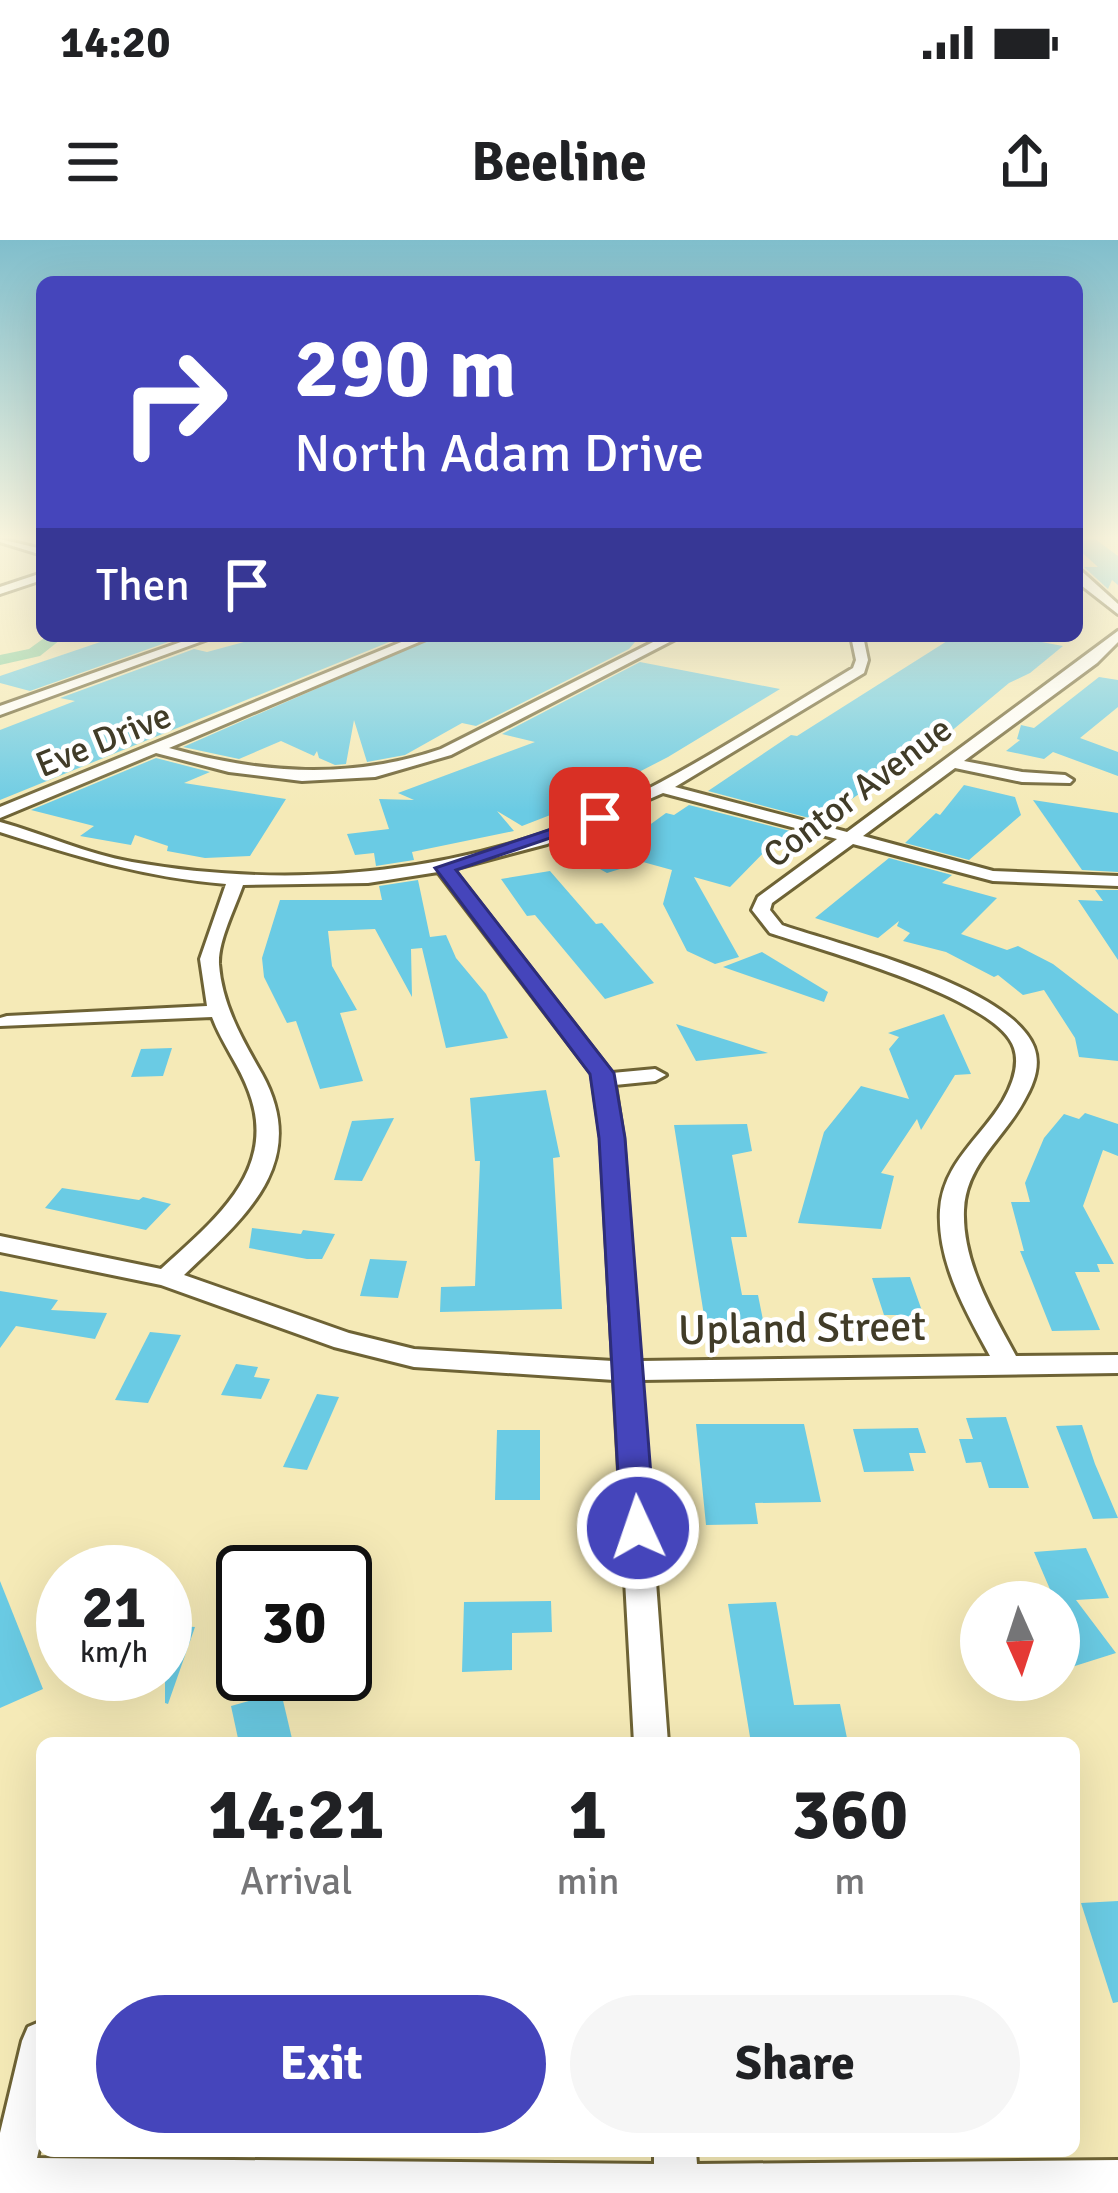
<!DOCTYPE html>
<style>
:root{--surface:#fff;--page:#f6f6f6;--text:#202124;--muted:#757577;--accent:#4545bb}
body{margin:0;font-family:Signika,sans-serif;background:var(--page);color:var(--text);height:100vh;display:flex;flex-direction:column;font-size:45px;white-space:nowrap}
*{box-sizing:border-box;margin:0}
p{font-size:39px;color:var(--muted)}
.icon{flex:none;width:66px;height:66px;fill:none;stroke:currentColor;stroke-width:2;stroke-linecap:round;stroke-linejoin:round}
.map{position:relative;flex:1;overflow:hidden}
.sheet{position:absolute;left:36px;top:1497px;width:1044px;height:420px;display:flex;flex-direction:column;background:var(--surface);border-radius:18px;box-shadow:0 12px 48px #0002}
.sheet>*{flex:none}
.hud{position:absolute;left:36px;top:36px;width:1047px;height:366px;border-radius:18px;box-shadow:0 12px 48px #0002;background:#4545bb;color:#fff;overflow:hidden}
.needle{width:78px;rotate:177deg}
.controls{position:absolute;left:960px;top:1341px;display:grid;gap:24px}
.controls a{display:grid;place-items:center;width:120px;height:120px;border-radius:50%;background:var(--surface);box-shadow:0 12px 48px #0002;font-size:60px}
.speed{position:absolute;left:36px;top:1305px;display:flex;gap:24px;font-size:60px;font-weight:700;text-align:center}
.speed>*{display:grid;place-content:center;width:156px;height:156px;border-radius:50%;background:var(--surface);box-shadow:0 12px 48px #0002;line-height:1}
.speed small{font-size:30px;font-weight:400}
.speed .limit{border:6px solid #111;border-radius:18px;background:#fff;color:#111}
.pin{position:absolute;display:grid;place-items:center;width:102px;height:102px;color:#fff;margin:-51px;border-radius:24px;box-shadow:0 6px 18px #0006}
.me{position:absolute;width:132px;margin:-66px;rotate:357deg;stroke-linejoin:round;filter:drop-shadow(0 0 9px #0008)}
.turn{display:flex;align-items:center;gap:42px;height:252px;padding:0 60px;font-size:54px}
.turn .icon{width:156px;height:156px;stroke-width:2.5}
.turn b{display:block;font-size:84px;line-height:102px}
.then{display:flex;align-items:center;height:114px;padding:0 60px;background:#0003;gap:24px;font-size:45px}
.eta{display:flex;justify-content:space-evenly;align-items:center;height:204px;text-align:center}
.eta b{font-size:72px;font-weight:700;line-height:84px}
.button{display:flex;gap:24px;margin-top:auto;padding:24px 60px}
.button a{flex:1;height:138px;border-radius:72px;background:var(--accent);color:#fff;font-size:48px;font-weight:700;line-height:138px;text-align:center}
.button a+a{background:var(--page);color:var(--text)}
.status{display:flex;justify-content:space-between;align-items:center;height:84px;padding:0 60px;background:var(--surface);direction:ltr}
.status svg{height:33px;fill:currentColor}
header{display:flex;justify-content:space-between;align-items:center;height:156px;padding:0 60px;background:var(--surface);font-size:54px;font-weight:700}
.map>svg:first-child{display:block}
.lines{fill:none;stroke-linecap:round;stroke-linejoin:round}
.canal{fill:#85cea1;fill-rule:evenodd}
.building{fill:#6acbe4}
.minor-casing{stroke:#6e6335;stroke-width:6}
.minor{fill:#fff;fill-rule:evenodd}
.route{fill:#4545bb;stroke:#2d2d7a;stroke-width:3}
.labels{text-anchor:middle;stroke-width:9;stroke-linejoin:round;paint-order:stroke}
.far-street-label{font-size:36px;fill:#413c28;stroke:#fff}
.street-label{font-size:42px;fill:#413c28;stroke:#fff}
</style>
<div class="status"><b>14:20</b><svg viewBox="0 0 49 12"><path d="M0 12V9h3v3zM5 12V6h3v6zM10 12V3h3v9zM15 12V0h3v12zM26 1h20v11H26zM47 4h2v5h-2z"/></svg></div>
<header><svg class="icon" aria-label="menu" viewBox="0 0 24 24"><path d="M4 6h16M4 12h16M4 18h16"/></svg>Beeline<svg class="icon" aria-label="share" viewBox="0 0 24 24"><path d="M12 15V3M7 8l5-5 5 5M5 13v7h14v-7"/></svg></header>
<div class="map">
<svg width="1118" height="1953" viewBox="0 0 1118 1953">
<rect width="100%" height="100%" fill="#f5eab7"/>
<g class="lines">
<!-- canal -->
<path class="canal" d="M47,396H65L40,416L0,425V415L29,409Z"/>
</g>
<!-- building -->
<g class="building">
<path d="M1077,299H1095L1118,316V345L1112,340L1108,349L1084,327H1098L1077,308Z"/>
<path d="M118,396L168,402L30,451L0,443V436Z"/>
<path d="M266,396H404L0,560V490L75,461L60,458L194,409L207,412Z"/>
<path d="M437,396H640L629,409L476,486L462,483L405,515L367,522L354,480L346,524L335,525L319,518L317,511L314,516L281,501L239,519L183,507Z"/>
<path d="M955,396H1009L1063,406L1030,433L1009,443L949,493L834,571L824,568L813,579L708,551L791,495L797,496Z"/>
<path d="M640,422L780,449L668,517L571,567L522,586L497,571L514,591L412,612L414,620L382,625L376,626L374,613L355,615L347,594L389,589L379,559L414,560L398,553L535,502L502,494Z"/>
<path d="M1099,437L1118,440V467L1080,498L1118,512V536L1053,512L1044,519L1006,511L1020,500L1017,499L1021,485L1034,488Z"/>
<path d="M156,518L210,532L184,543L286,559L250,616L205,618L167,611L168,606L135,595L131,605L80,596L94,586L31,570Z"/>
<path d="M964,545L1015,557L1021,575L969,620L905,603L936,573L940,575Z"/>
<path d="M1033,560L1118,573V632L1082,630Z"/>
<path d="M689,565L798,593L785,606L773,603L730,647L694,637L739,717L715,724L687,711L663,664L672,630L643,622L607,633L580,618L633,597L666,573L674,575Z"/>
<path d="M889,618L952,635L942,643L997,658L961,694L1007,710L1018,706L1053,724L1118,774V821L1079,817L1075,798L1044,750L1023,755L998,735L994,737L946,712L903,701L910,693L897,686L899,681L878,698L815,678Z"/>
<path d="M550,631L596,684L602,683L654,743L605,759L535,675L527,676L501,639Z"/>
<path d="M418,640L430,697L446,695L456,718L486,754L508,798L446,808L422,708L411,709L412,757L375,689L328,691L332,726L357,770L340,773L363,841L320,849L296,781L287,783L264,737L262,718L280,660H382L379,646Z"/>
<path d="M1095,650H1118V720L1078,660L1103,661Z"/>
<path d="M762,712L828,752L824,762L723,727Z"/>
<path d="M944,774L971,834L955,835L921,890L917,879L881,933L894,936L881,989L798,983L824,892L861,846L909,859L889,809L899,797L888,793Z"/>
<path d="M676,784L768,813L696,821Z"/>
<path d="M172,808L163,836L131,837L141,809Z"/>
<path d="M546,850L560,917L553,918L562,1069L440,1072L441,1047L475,1046L480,921H475L470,858Z"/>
<path d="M1085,873L1118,884V916L1103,910L1083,966L1114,1024H1097L1100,1032H1075L1100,1090L1052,1091L1020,1011H1024L1011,962H1030L1025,943L1044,898L1064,874L1079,879Z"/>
<path d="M394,878L362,941L334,940L352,881Z"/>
<path d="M747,884L752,911L732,915L747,997H731L742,1055H758L764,1085L726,1086L725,1082H705L674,885Z"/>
<path d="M62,948L139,960L143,957L171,964L146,990L45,968Z"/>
<path d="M252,988L301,994L303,990L335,994L322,1019H307L249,1008Z"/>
<path d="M370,1019L407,1021L398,1058L360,1056Z"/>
<path d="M910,1037L927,1085L900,1086L897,1075H884L872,1038Z"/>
<path d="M0,1051L58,1060L51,1070L107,1073L95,1099L16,1086L0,1108Z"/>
<path d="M150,1092L181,1095L148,1163L115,1160Z"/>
<path d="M236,1124L258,1127L254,1137L270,1139L261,1159L221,1155Z"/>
<path d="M317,1154L339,1157L307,1230L283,1227Z"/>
<path d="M1006,1177L1029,1248H989L981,1222L966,1223L959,1199H973L966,1178Z"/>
<path d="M696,1184H804L821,1262L755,1263L758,1284L706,1285Z"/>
<path d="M1082,1185L1095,1224L1118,1278L1093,1279L1056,1186Z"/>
<path d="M918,1188L926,1213H909L914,1231L864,1232L853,1189Z"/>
<path d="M497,1190H540V1260H495Z"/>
<path d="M1086,1308L1109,1358L1076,1360L1116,1413L1059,1431V1361H1055L1034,1312Z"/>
<path d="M0,1341L43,1449L0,1468Z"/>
<path d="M551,1361L552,1392L512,1393V1430L462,1432L464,1362Z"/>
<path d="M776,1362L794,1465L840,1464L848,1503H751L728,1364Z"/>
<path d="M165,1385L195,1387L168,1464L165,1463Z"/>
<path d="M281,1452L293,1503H239L231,1466Z"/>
<path d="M1118,1661V1762L1113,1763L1081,1663Z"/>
</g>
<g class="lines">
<defs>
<g id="minor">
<path d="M0,299L42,309V315L0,302Z"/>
<path d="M1077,327L1118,364V374L1077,342Z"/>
<path d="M42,333V340L0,354V347Z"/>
<path d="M1118,391V402L1097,423L964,521L1022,532L1065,535L1073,540L1070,543L1022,542L955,528L863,596L993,631L1118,636V646L993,641L853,604L772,663L770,670L782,685C843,706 1010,746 1034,807C1041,825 1034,843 1025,859C1005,898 966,923 964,970C962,1022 992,1072 1016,1116L1118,1115V1133L641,1140L668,1503H634L614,1140L414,1127L334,1107L161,1045L0,1012V996L161,1029C213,981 279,931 249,852C240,826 222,804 212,777L0,786V778L7,776L207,766L200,719L226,644C141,637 80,617 0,592V582C44,594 86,614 132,622C298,651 470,634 624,561C702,523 777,473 853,428L856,420L851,396H863L868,420L864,433L675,547L847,592ZM663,553L837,599L758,657L752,670L770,693C821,710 998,758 1014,808C1020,826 1012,845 1003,861C981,898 943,923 940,970C937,1022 966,1072 990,1116L640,1121L623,898L615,845L655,841L666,835L655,829L612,833L453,629L547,604ZM438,632L592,834L601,898L613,1121L414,1109L349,1093L184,1035C244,978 311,923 262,834C242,799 222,765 219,724C218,701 235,668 243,645L368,643Z"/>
<path d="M198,396H216L0,475V466Z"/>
<path d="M416,396H433L169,508C261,534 350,540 441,509L665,396H681L451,515L375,537L302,541L229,532L156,513L0,578V567Z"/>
<path d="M42,1781V1896L37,1918L654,1924V1911H696L697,1924L1118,1920V1953H0V1893L22,1801L28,1787Z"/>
</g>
</defs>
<!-- minor casing -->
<use href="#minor" class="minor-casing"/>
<!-- minor -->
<use href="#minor" class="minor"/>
</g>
<!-- sky -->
<linearGradient id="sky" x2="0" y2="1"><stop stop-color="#80becc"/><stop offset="0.52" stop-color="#faf6df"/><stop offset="1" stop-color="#faf6df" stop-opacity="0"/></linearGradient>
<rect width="1118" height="572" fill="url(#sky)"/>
<!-- route -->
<path class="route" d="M593,575L609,578L456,630L614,833L625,898L655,1288L650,1298L638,1302L626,1298L621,1288L599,898L590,834L435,628Z"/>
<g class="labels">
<!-- far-street labels -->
<g class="far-street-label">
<text transform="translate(103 499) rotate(-22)" y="13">Eve Drive</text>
<text transform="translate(857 551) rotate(-37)" y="13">Contor Avenue</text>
</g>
<!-- street labels -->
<g class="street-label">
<text transform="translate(802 1087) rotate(-1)" y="15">Upland Street</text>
</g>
</g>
</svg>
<div class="controls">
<a><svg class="needle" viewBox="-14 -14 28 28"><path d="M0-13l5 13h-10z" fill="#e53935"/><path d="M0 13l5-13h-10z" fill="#757577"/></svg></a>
</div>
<div class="speed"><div>21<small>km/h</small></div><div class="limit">30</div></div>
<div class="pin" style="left:600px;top:578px;background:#d93025"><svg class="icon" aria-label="arrive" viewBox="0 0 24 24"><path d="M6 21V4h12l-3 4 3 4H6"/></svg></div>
<svg class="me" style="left:638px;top:1288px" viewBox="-20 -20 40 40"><circle r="17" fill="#4545bb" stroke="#fff" stroke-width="3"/><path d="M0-11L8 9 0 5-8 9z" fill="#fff"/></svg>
<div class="hud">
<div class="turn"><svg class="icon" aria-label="right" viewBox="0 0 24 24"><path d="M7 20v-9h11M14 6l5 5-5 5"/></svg><div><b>290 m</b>North Adam Drive</div></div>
<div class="then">Then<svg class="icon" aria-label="arrive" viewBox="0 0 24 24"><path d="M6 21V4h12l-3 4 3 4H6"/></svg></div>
</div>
<section class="sheet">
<div class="eta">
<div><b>14:21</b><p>Arrival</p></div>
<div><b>1</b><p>min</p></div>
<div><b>360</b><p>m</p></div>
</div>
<div class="button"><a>Exit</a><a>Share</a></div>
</section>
</div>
